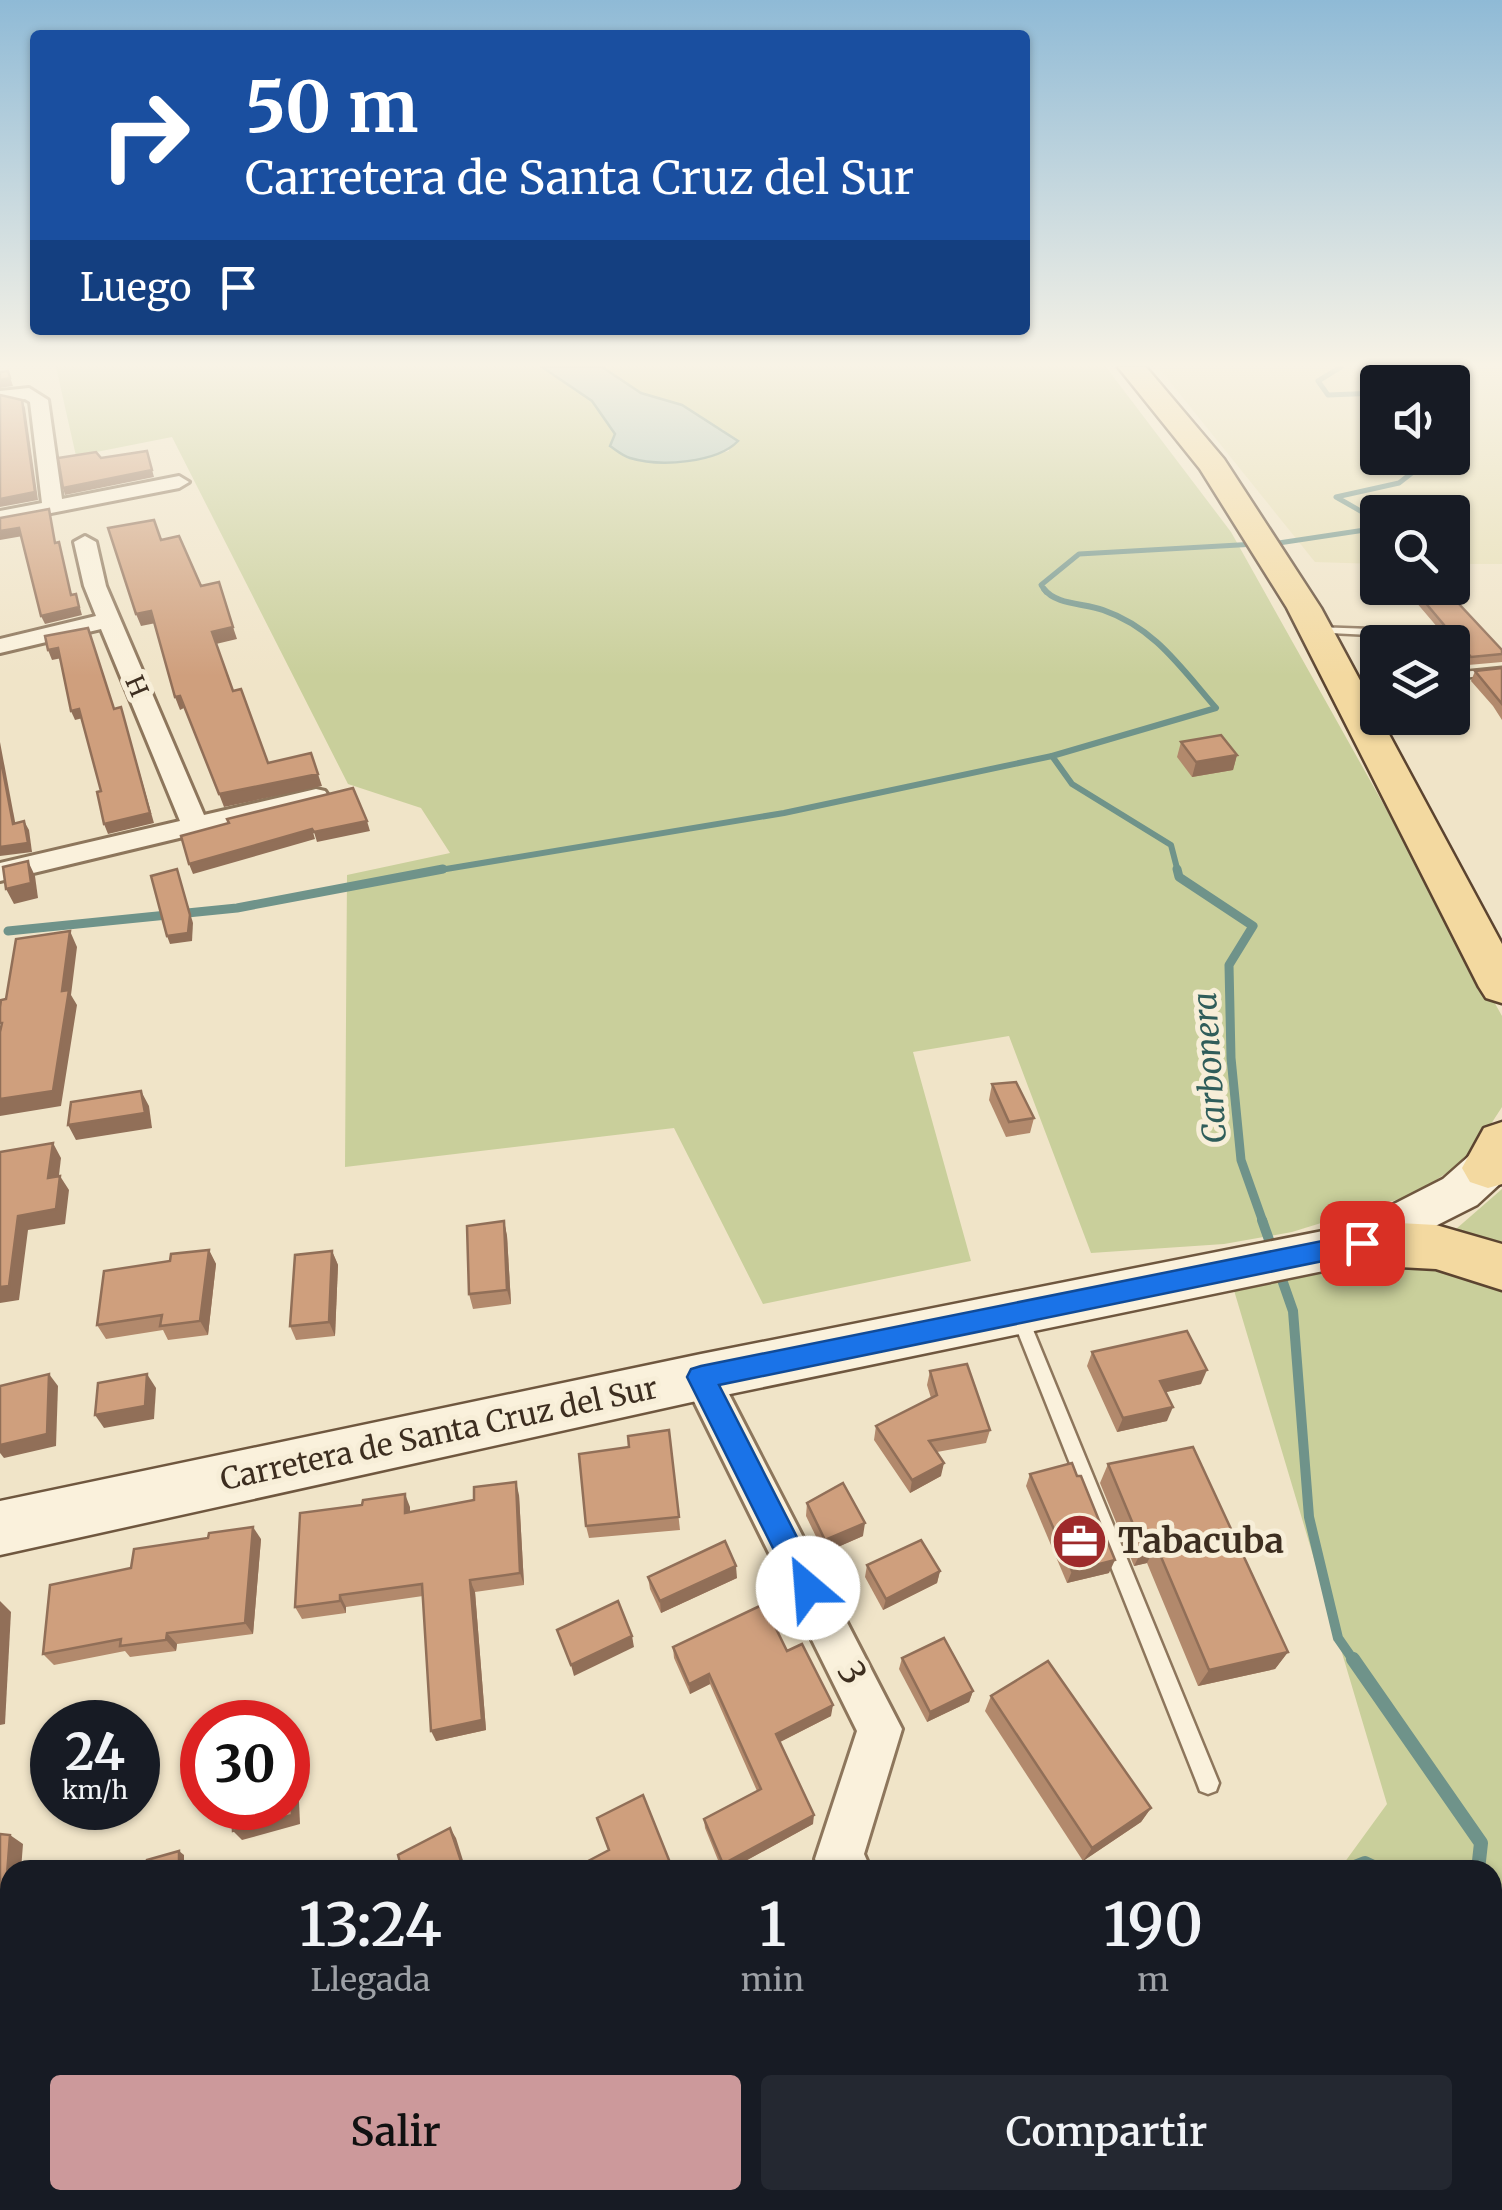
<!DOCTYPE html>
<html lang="es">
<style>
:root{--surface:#171b24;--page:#242831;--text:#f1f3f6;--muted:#9ea1a6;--accent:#cc999b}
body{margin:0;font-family:Merriweather,serif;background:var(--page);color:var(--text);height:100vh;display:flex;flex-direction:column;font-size:38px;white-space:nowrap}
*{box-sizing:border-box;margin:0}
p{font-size:32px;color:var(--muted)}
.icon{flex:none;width:55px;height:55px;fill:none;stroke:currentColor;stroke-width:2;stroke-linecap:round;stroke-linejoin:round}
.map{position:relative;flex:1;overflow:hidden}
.sheet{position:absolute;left:0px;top:1860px;width:1502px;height:350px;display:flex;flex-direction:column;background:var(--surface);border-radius:30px 30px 0 0;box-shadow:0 2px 8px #0004}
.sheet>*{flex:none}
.top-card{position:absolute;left:30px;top:30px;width:1000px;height:305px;border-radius:10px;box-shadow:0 2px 8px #0004;background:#1a4fa0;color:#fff;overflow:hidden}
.controls{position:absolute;left:1360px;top:365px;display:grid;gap:20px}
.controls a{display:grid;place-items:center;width:110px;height:110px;border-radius:10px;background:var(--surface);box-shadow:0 2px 8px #0004;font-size:50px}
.speed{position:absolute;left:30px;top:1700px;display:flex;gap:20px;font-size:50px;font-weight:700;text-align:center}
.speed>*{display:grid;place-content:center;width:130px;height:130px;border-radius:50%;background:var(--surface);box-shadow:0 2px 8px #0004;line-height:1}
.speed small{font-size:25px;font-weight:400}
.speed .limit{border:15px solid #d22;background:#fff;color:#111}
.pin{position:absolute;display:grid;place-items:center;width:85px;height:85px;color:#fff;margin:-42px;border-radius:20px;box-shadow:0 5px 15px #0006}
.me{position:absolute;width:110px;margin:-55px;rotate:333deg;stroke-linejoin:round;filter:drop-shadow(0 0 8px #0008)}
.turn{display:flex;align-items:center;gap:35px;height:210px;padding:0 50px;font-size:45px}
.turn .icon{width:130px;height:130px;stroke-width:2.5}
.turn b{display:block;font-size:70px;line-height:85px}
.then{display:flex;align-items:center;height:95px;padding:0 50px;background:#0003;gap:20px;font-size:38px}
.eta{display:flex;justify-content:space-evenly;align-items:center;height:170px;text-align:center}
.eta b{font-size:60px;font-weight:600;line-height:70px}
.button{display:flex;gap:20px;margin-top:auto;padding:20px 50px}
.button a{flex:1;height:115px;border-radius:10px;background:var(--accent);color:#111;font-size:40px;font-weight:600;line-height:115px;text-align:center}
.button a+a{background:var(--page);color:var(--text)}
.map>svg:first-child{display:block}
.farmland{fill:#e6deb5;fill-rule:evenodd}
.green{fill:#c9cf9b}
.water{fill:#a9c4bc;stroke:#6f938a;stroke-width:2.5}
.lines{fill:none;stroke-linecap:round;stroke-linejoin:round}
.stream-far4{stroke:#6f938a;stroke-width:5}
.stream-far3{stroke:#6f938a;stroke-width:6}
.stream-far2{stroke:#6f938a;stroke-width:9}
.stream-far1{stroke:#6f938a;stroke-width:10}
.stream{stroke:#6f938a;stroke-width:14}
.service-casing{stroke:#8d765c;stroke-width:5}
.minor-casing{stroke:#8d765c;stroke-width:6}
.secondary-casing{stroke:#6f573f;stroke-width:5}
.primary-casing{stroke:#5b4430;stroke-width:5}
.service{fill:#faf1dc;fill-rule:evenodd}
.minor{fill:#faf1dc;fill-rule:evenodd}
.secondary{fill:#faf1dc;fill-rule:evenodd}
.primary{fill:#f3d9a0;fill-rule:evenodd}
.wall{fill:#b2896c}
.shaded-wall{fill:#916f58}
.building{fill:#cf9f7d;stroke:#916f58;stroke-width:2.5}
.route{fill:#1a73e8;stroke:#114b97;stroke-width:2.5}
.labels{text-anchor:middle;stroke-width:10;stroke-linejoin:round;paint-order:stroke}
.far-street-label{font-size:25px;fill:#3d2e20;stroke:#f7eed8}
.street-label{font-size:30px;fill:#3d2e20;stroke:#f7eed8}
.water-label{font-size:32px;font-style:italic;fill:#2f5d5a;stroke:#f7eed8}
.near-poi-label{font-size:35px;font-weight:bold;fill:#3d2e20;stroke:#f7eed8;text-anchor:start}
.near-street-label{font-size:35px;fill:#3d2e20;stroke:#f7eed8}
</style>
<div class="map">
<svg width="1502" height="2210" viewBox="0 0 1502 2210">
<rect width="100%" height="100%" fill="#f0e4c8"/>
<!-- farmland -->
<path class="farmland" d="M1158,367H1502V564H1453L1452,512H1378L1377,564L1315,562ZM1378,382H1452V458H1378Z"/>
<!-- green -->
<g class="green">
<path d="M56,367H542L592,401L615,434L610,445C659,462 678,464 729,451L724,430L641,393L602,367H1106L1231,532L1502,1016V1107L1469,1158L1415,1194L1292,1232L1224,1244L1091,1253L1009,1036L913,1052L971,1261L763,1304L674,1128L345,1167L347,875L450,853L421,808L348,784L172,437L76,456Z"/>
<path d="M1502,1189V1248L1448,1236Z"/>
<path d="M1398,1262L1475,1271L1502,1283V2210H1462L1448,2200H1492V1870H1339L1387,1804L1233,1287L1313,1267Z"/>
</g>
<!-- water -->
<path class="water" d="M542,367H602L641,393L682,405L738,441C717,463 660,467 630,458C623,456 616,450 610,446L615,434L592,401Z"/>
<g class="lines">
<!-- stream-far4 -->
<g class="stream-far4">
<path d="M1341,367L1318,381L1328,395L1378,393"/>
<path d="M1378,521L1336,497L1399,483L1431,458"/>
<path d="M1272,544L1378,528"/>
<path d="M1046,592L1041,585L1079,554L1256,544"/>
</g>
<!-- stream-far3 -->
<g class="stream-far3">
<path d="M1044,589C1056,605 1084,603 1103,610C1155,628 1181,668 1216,708L1052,756L1072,784L1171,845L1178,872"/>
<path d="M428,872L784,813L1052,756"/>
</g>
<!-- stream-far2 -->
<g class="stream-far2">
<path d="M1177,869L1179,877L1253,926L1229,965L1231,1058L1241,1160L1263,1222"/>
<path d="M8,931L237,908L443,869"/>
</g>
<!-- stream-far1 -->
<g class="stream-far1">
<path d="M1262,1220L1273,1251"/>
<path d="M1279,1271L1293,1311L1309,1517L1338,1638L1354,1661"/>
</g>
<!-- stream -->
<g class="stream">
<path d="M1353,1659L1481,1843L1478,1870"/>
<path d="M1347,1870L1365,1863L1380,1870"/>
<path d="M1492,2166L1502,2171"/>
</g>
<defs>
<g id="service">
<path d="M1315,627L1372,629L1395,642H1383L1370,635L1311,632L1310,630Z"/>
<path d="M1502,668V674L1452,679V673Z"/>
<path d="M1019,1308L1025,1310L1027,1315L1219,1783L1216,1791L1208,1794L1200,1791L1197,1783L1011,1315L1013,1310Z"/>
</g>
<g id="minor">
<path d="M29,388L48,400L62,499L179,476L189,482L179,488L0,523V511L42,503L30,402L25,399L0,401V391Z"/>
<path d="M85,536L96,542L106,586L204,815L316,789L325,791L329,797L325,803L0,881V863L180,821L101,629L0,653V639L96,616L84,586L74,542Z"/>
<path d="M701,1360L714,1365L902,1729L864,1854L871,1870H820L815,1859L857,1731L682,1377L688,1365Z"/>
<path d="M10,1975V2026L0,2030V1979Z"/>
<path d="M256,2200H322L318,2210H252Z"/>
<path d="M1229,2200H1295L1299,2210H1233Z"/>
</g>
<path id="secondary" d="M1502,1136V1182L1477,1205L1362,1263L701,1400L0,1555V1501L701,1354L1353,1225L1443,1179L1486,1141Z"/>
<g id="primary">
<path d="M1118,367H1146L1224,459L1321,608L1502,944V1003L1486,998L1479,987L1287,608L1200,469Z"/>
<path d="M1502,1122V1184L1488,1188L1470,1182L1462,1168L1484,1128Z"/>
<path d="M1362,1221L1436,1225L1502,1244V1290L1436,1269L1362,1265L1343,1259L1335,1243L1343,1227Z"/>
</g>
</defs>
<!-- service casing -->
<use href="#service" class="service-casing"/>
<!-- minor casing -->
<use href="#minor" class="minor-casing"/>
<!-- secondary casing -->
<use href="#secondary" class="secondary-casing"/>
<!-- primary casing -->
<use href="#primary" class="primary-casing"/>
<!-- service -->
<use href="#service" class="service"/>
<!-- minor -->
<use href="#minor" class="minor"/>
<!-- secondary -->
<use href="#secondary" class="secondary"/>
<!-- primary -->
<use href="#primary" class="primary"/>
</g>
<!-- wall -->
<g class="wall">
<path d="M1404,588H1444L1502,650V662L1468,665L1452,646V642H1450Z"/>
<path d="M1502,668V720L1493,706L1471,681L1475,671Z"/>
<path d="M1181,742L1237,755L1233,770L1192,777L1177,757Z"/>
<path d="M992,1084L1034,1118L1030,1133L1006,1137L989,1100Z"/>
<path d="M504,1221L507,1236L511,1304L473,1309L469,1294Z"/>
<path d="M209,1250L216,1264L208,1335L168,1340L163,1330L106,1339L97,1325L170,1261Z"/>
<path d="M332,1251L338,1265L335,1336L296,1340L290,1326Z"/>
<path d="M1092,1352L1201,1384L1166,1392L1167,1421L1117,1432L1087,1366Z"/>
<path d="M930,1371L990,1430L986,1443L937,1452L941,1476L910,1493L874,1440L876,1426L931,1398L927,1385Z"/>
<path d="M669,1430L680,1530L589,1538L586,1526L629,1447Z"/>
<path d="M1108,1464L1288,1652L1275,1669L1198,1686L1147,1563L1134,1566L1100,1483Z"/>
<path d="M1030,1474L1109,1573L1067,1583L1026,1486Z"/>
<path d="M519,1495L524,1585L475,1592L486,1730L436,1741L423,1596L346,1607V1613L302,1619L295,1607L362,1505L410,1507V1512Z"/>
<path d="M807,1503L863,1536L824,1553L806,1516Z"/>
<path d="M261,1539L253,1634L177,1644L176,1651L130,1657L125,1651L54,1665L43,1654L131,1568Z"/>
<path d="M867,1565L940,1571L937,1583L883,1610L865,1577Z"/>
<path d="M648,1577L737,1578L661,1613L650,1589Z"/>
<path d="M673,1647L787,1651L831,1716L780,1742L813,1824L729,1870H722L705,1828L704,1819L757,1791L710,1684L690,1694L674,1658Z"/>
<path d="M902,1658L973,1691L969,1702L927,1722L899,1669Z"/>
<path d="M991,1696L1151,1808L1141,1822L1083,1861L985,1711Z"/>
<path d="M1101,2200H1175L1184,2210H1097Z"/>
</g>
<!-- shaded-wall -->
<g class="shaded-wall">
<path d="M8,371L13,386L0,388V380Z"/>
<path d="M22,400L25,408L38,500L0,507V499Z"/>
<path d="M147,451L154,477L65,495L63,488Z"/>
<path d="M19,528L23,536L0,540V531Z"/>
<path d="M76,594L82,615L45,624L41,616Z"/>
<path d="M151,611L156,623L141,626L136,614Z"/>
<path d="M233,627L237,639L216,644L212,632Z"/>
<path d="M58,648L62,658L52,660L48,650Z"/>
<path d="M180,696L184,708L180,710L175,697Z"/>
<path d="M121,707L154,823L108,834L104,824Z"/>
<path d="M79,709L83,718L75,720L71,711Z"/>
<path d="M0,742L17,832L13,824L0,755Z"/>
<path d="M1237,755L1233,770L1192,777L1196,762Z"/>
<path d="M318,774L322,786L224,807L219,794Z"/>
<path d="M24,821L29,830L32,852L0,856V847Z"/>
<path d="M367,821L370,831L317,842L314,832Z"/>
<path d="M312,829L315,839L193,874L189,864Z"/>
<path d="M28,861L35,876L38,898L14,904L6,889Z"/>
<path d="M177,869L193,923L192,941L170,944L167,936Z"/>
<path d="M70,931L77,947L71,995L77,1005L61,1106L0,1116V1099L62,991Z"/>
<path d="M141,1091L149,1106L152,1128L76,1140L68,1125Z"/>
<path d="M53,1143L61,1158L57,1192L48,1178Z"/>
<path d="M60,1176L69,1190L65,1224L28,1230L19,1300L0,1303V1287L18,1216Z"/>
<path d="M504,1221L507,1236L511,1304L507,1290Z"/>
<path d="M209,1250L216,1264L208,1335L200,1321Z"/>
<path d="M332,1251L338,1265L335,1336L329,1322Z"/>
<path d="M1207,1370L1201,1384L1154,1395L1160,1381Z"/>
<path d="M49,1374L58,1386L56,1446L4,1458L0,1453V1445Z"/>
<path d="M147,1374L156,1388L154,1419L104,1428L95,1415Z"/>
<path d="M1173,1407L1167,1421L1117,1432L1123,1418Z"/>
<path d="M944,1463L941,1476L910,1493L912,1480Z"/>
<path d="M516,1482L519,1495L524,1585L520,1573Z"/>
<path d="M405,1494L410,1507V1526L405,1513Z"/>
<path d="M865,1523L863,1536L824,1553L825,1540Z"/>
<path d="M253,1527L261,1539L253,1634L245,1623Z"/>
<path d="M1156,1545L1147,1563L1134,1566L1143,1548Z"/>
<path d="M1115,1560L1109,1573L1067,1583L1072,1571Z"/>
<path d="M736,1566L737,1578L661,1613L660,1601Z"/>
<path d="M940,1571L937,1583L883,1610L886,1599Z"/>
<path d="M470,1580L475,1592L486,1730L436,1741L431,1731Z"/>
<path d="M340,1595L346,1607V1613L340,1601Z"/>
<path d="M0,1601L11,1612L5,1724L0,1725Z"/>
<path d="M167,1633L177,1644L176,1651L166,1640Z"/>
<path d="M632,1636L634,1647L574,1676L571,1665Z"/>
<path d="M1288,1652L1275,1669L1198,1686L1209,1670Z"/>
<path d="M709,1674L710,1684L690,1694L689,1684Z"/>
<path d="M973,1691L969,1702L927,1722L930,1712Z"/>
<path d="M833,1705L831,1716L776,1744V1734Z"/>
<path d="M288,1721L296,1732L300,1824L242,1840L233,1831Z"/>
<path d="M1151,1808L1141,1822L1083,1861L1092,1848Z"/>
<path d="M814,1815L813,1824L729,1870H724L723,1864Z"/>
<path d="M450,1828L456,1838L466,1870H464Z"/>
<path d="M10,1835L23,1844L21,1870H10V1898L0,1901V1889Z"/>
<path d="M179,1851L184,1855V1870H179Z"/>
<path d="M10,2153V2165L0,2170V2158Z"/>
<path d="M229,2200H246L227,2210H211Z"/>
</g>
<!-- building -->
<g class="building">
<path d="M8,371L10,378L0,380V372Z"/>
<path d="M0,395L22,400L35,492L0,499Z"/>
<path d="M147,451L152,470L63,488L58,458L96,452L101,458Z"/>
<path d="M49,509L55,543L59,542L71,595L76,594L79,607L41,616L19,528L0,531V518Z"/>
<path d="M154,520L161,540L179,536L201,586L219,582L233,627L212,632L233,691L241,689L268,763L311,753L318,774L219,794L180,696L175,697L151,611L136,614L108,528Z"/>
<path d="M1413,588H1444L1502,650V654L1471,657Z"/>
<path d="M88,628L114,709L121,707L150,813L104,824L97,792L101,791L79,709L71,711L58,648L48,650L45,636Z"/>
<path d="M1502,668V704L1475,671Z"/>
<path d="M1221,735L1237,755L1196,762L1181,742Z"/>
<path d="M0,755L13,824L24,821L28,843L0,847Z"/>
<path d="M353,788L367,821L314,832L312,829L189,864L181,836L229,823L227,819Z"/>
<path d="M28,861L31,883L6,889L3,867Z"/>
<path d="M177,869L190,915L188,933L167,936L151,876Z"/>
<path d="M70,931L62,991L69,990L53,1091L0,1099V1032L2,1023H0V1007L1,1000L6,999L16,939Z"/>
<path d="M1016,1082L1034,1118L1009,1122L992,1084Z"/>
<path d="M141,1091L145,1113L68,1125L71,1102Z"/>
<path d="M53,1143L48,1178L60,1176L56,1209L18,1216L9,1286L0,1287V1152Z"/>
<path d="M504,1221L507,1290L469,1294L467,1226Z"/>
<path d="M209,1250L200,1321L160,1326L162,1315L97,1325L104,1271L170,1261L171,1254Z"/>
<path d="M332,1251L329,1322L290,1326L295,1255Z"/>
<path d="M1187,1331L1207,1370L1160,1381L1173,1407L1123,1418L1092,1352Z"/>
<path d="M967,1364L990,1430L929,1441L944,1463L912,1480L876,1426L937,1395L930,1371Z"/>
<path d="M49,1374L47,1434L0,1445V1386Z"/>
<path d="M147,1374L145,1406L95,1415L98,1383Z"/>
<path d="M669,1430L679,1517L586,1526L579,1454L629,1447L628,1436Z"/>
<path d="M1193,1447L1288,1652L1209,1670L1156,1545L1143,1548L1108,1464Z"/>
<path d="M1072,1463L1077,1476H1081L1115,1560L1072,1571L1030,1474Z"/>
<path d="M516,1482L520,1573L470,1580L482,1720L431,1731L422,1584L340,1595V1601L295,1607L300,1513L362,1505L363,1500L405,1494V1513L474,1500V1487Z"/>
<path d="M843,1483L865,1523L825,1540L807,1503Z"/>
<path d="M253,1527L245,1623L167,1633L166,1640L120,1646L121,1639L43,1654L50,1585L131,1568L134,1549L208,1538L209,1533Z"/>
<path d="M921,1540L940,1571L886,1599L867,1565Z"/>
<path d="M725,1541L736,1566L660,1601L648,1577Z"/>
<path d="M618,1601L632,1636L571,1665L557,1630Z"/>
<path d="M764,1604L787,1651L802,1644L833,1705L776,1734L814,1815L723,1864L704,1819L761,1789L709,1674L689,1684L673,1647Z"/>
<path d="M944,1638L973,1691L930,1712L902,1658Z"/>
<path d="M1048,1661L1151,1808L1092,1848L991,1696Z"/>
<path d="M288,1721L292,1815L233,1831L232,1808H288V1722H284Z"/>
<path d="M643,1795L673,1870H571L609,1850L597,1818Z"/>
<path d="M450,1828L464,1870H402L398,1855Z"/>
<path d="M0,1834L10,1835L6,1888L0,1889Z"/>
<path d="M179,1851V1870H147V1860Z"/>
<path d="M10,2052V2153L0,2158V2057Z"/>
<path d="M70,2200H229L211,2210H53Z"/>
<path d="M442,2200H575L578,2210H425Z"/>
<path d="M1107,2200H1175L1185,2208L1184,2210H1103Z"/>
</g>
<!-- sky -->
<linearGradient id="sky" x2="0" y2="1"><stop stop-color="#8fbad6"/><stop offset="0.54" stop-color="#f8f3e6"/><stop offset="1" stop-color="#f8f3e6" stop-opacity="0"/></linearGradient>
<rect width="1502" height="676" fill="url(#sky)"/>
<!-- route -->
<path class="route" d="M1362,1233L1370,1236L1374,1243L1370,1250L1362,1253L719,1385L823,1588L819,1598L808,1603L798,1598L687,1377L691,1369L701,1366Z"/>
<!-- icons -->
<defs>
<symbol id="office-disc" viewBox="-11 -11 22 22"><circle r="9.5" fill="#9e2a2b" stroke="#f7eed8"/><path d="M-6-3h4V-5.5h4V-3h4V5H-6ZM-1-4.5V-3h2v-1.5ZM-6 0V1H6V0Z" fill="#fff"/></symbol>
</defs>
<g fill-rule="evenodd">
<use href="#office-disc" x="1048" y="1510" width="63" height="63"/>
</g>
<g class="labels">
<!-- far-street labels -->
<g class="far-street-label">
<text transform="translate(137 686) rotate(67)" y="9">H</text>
</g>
<!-- street labels -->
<g class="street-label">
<text transform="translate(439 1434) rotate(-12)" y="10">Carretera de Santa Cruz del Sur</text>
</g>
<!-- water labels -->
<g class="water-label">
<text transform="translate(1210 1068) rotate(-94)" y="11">Carbonera</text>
</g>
<!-- near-poi labels -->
<g class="near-poi-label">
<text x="1118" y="1553">Tabacuba</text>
</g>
<!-- near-street labels -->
<g class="near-street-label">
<text transform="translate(852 1673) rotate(63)" y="12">3</text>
</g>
</g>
</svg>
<div class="controls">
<a><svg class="icon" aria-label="sound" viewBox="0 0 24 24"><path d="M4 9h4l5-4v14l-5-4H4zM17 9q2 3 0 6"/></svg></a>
<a><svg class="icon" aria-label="search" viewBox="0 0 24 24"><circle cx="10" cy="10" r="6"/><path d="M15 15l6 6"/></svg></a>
<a><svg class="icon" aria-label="layers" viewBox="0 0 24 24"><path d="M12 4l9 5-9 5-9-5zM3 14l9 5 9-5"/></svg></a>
</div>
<div class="speed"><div>24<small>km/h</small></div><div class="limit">30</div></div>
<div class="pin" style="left:1362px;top:1243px;background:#d93025"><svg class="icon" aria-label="arrive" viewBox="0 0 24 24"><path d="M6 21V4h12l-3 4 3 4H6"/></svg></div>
<svg class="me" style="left:808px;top:1588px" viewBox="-20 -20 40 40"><circle r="19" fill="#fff"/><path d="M0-13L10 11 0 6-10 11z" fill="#1a73e8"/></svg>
<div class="top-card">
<div class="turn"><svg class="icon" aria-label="right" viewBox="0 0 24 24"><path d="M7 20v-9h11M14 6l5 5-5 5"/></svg><div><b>50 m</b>Carretera de Santa Cruz del Sur</div></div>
<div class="then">Luego<svg class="icon" aria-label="arrive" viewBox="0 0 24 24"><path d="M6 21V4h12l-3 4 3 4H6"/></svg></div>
</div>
<section class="sheet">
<div class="eta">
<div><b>13:24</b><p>Llegada</p></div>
<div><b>1</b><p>min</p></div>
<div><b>190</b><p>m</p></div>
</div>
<div class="button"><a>Salir</a><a>Compartir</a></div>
</section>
</div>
